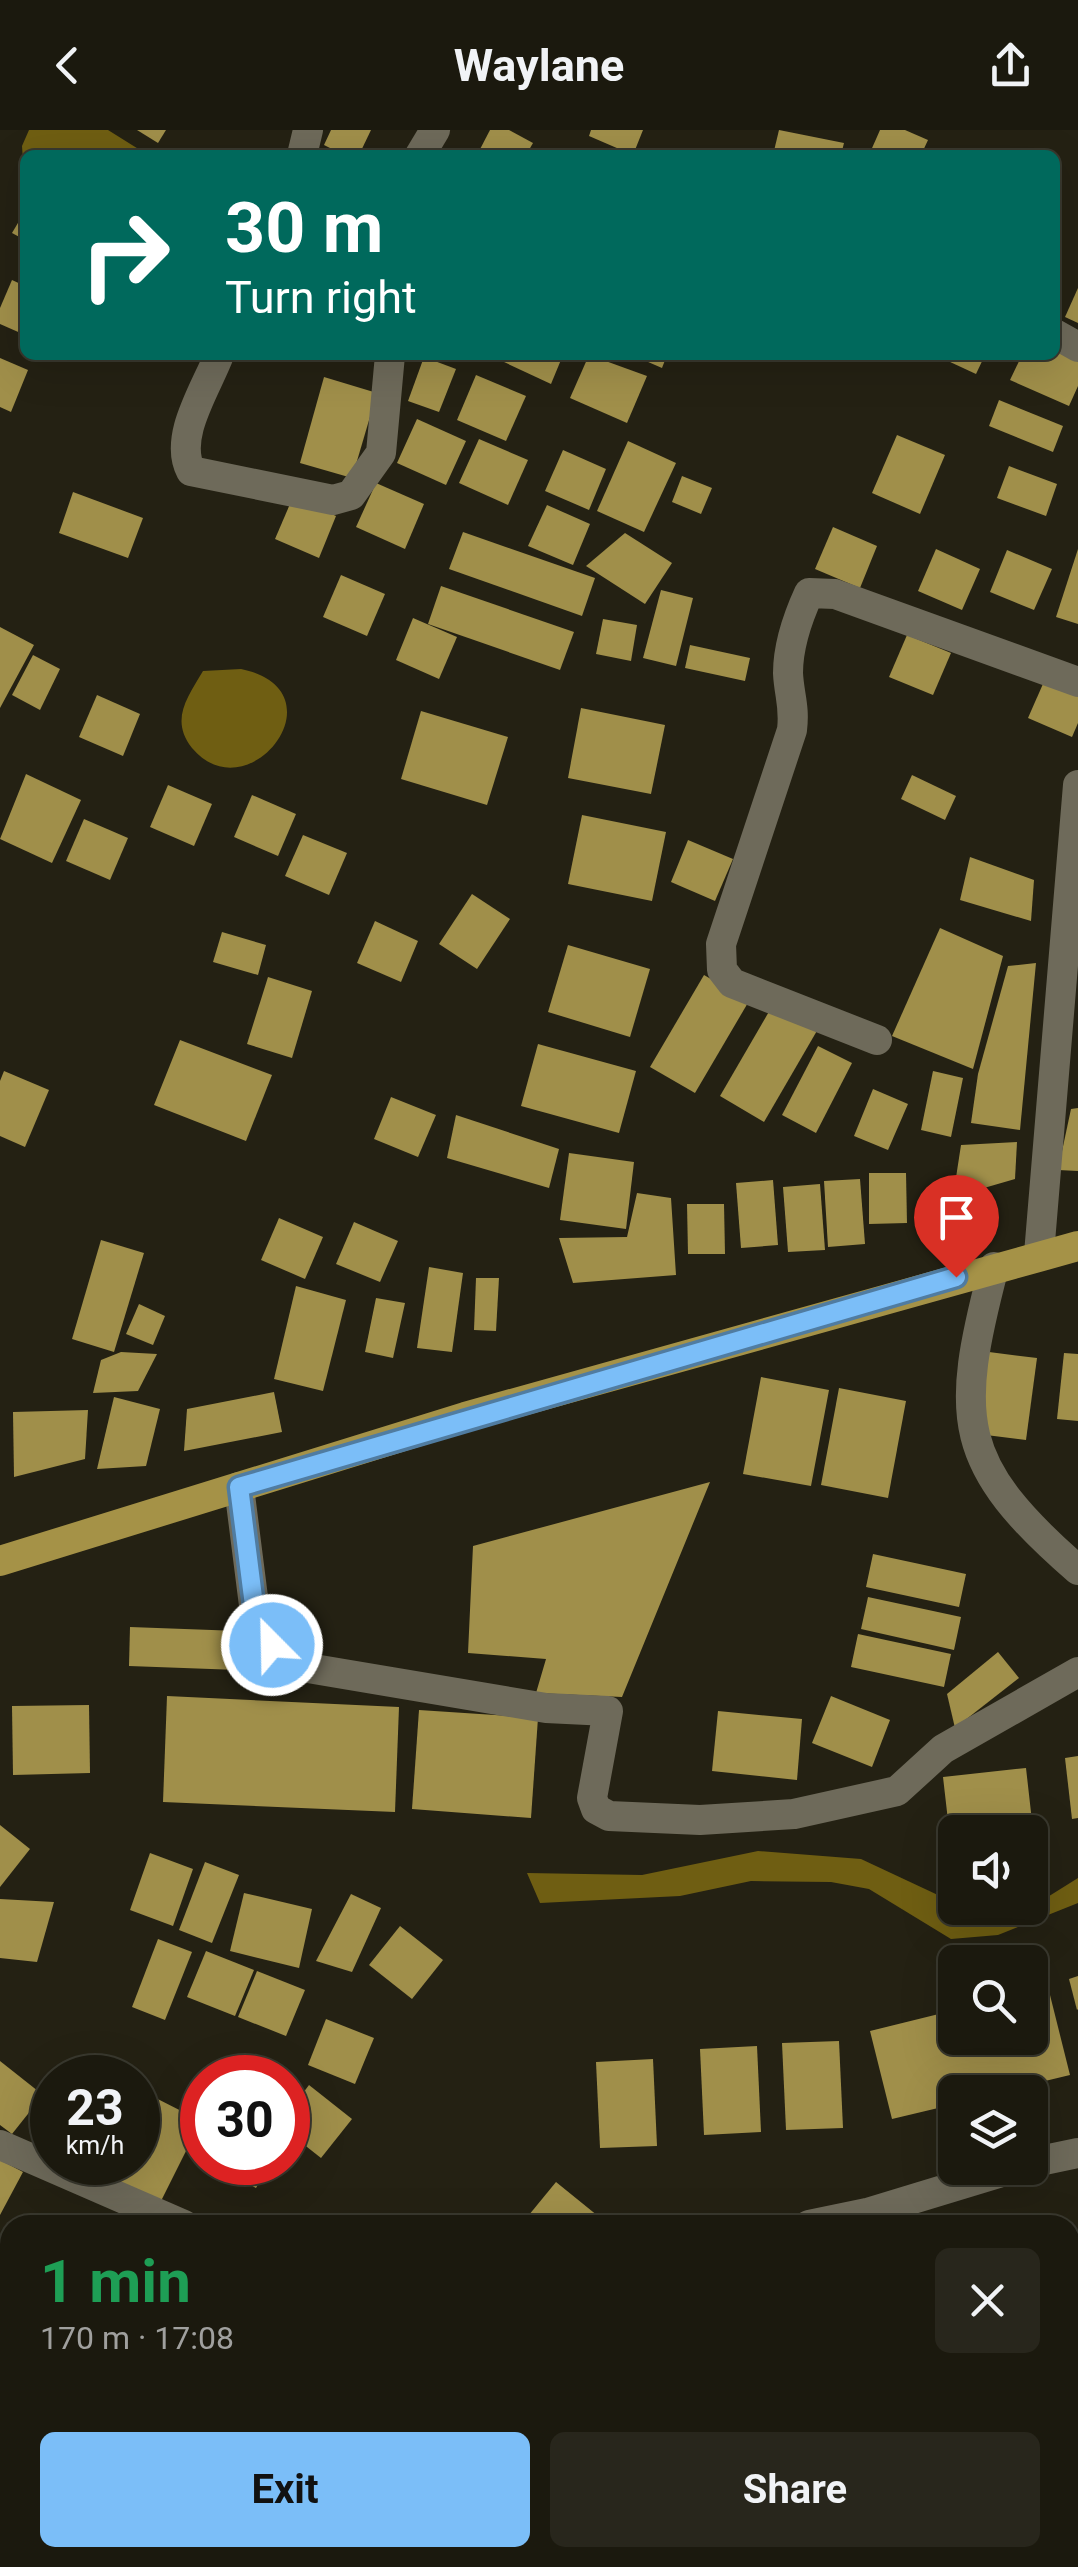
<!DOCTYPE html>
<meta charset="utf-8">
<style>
:root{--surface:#1b190e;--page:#28261c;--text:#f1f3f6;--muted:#a0a09e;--line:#39382e;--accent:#7bbef8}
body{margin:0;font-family:Roboto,sans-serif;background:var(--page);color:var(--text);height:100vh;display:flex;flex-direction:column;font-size:38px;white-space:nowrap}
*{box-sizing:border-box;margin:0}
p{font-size:32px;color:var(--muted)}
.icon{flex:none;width:55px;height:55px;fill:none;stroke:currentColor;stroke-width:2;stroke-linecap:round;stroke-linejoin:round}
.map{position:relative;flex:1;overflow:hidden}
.drawer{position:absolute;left:0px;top:2085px;width:1080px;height:352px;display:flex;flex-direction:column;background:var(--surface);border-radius:30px 30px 0 0;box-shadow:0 10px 40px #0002,0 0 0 2px var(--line)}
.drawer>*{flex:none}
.top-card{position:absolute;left:20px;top:20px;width:1040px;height:210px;border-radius:15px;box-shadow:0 10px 40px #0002,0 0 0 2px var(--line);background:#00695c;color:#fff;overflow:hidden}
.tools{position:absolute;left:938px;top:1685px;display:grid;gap:20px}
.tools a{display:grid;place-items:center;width:110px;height:110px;border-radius:15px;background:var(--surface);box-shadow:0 10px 40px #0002,0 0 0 2px var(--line);font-size:50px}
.speed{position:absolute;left:30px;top:1925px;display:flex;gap:20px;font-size:50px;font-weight:700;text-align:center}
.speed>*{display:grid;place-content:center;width:130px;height:130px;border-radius:50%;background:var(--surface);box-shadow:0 10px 40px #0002,0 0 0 2px var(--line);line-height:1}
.speed small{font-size:25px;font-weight:400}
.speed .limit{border:15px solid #d22;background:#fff;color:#111}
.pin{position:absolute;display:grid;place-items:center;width:85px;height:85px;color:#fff;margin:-102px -42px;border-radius:50% 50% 50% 0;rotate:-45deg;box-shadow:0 0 10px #0007}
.pin .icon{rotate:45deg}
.me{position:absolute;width:110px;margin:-55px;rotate:337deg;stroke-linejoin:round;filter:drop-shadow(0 0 8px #0008)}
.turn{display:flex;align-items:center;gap:35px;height:210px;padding:0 40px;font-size:45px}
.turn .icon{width:130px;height:130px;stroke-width:2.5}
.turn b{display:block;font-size:70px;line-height:85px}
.round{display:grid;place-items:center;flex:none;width:105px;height:105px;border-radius:15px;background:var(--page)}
.headline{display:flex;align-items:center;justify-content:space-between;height:170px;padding:0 40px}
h1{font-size:60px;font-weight:700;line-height:75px;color:#1e9e55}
.action{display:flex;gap:20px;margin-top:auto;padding:20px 40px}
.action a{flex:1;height:115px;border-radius:15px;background:var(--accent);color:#111;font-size:40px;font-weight:700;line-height:115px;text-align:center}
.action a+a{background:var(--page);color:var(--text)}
header{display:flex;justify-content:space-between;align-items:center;height:130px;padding:0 40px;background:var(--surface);font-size:45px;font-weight:700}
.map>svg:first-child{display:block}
.water{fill:#6f5e12}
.building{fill:#a08f4a}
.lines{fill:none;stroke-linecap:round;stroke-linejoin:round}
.street{stroke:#6e6a5a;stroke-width:30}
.highway{stroke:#a59247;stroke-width:30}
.route-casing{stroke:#507ca1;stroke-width:25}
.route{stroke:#7bbef8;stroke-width:18}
</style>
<header><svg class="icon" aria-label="back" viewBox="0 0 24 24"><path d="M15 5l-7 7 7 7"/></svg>Waylane<svg class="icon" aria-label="share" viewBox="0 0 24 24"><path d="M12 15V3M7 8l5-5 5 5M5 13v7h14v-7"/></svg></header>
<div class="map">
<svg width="1078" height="2437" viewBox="0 0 1078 2437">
<rect width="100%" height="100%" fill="#242113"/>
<!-- water -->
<g class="water">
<path d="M29,0H108L148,25H25V60L22,16Z"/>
<path d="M241,539C345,561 248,685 192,618C170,590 187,568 203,541Z"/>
<path d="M758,1721L861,1729L955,1773V1778H1030L1078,1748V1773L998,1805L951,1809L869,1759L831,1752L751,1751L680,1766L540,1773L527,1743L642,1745Z"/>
</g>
<!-- building -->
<g class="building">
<path d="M137,0H166L158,13Z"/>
<path d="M331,0H371L359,25H344L324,15Z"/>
<path d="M490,0H509L533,13L526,25H477Z"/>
<path d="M591,0H643L633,25L589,6Z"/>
<path d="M779,0L844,13L841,25H773Z"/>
<path d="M880,0H905L928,10L921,25H869Z"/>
<path d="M25,81V110L12,103Z"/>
<path d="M12,150L25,156V205L0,194V178Z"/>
<path d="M1078,158V193L1065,187Z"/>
<path d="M1055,220L1078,230V256L1069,276L1010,250L1022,225H1055Z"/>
<path d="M489,225H563L551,254Z"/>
<path d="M589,225L647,246L627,293L570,268Z"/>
<path d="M632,225H667L662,238Z"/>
<path d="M935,225H985L976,244Z"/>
<path d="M424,227L456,239L439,282L408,271Z"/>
<path d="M0,228L28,240L11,282L0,277Z"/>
<path d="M476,245L526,266L506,311L457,290Z"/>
<path d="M324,247L377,263L352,348L300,333Z"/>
<path d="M999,270L1063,296L1053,322L989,296Z"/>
<path d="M417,289L466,311L446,355L397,333Z"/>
<path d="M897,305L945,325L920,384L872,363Z"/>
<path d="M479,309L528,330L508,375L459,353Z"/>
<path d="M628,311L676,333L644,402L597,381Z"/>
<path d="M563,320L606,339L589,380L545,361Z"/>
<path d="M1009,336L1057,354L1046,386L997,368Z"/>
<path d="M682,346L712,358L701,384L672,372Z"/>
<path d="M376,353L424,374L405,419L356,397Z"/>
<path d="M73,362L143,388L128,428L59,403Z"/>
<path d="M293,367L336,386L319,428L275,409Z"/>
<path d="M547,375L590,394L573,435L528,416Z"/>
<path d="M833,397L877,416L860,458L815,439Z"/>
<path d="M463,402L595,448L582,486L449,439Z"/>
<path d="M625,403L672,433L645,474L586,436Z"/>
<path d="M936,419L980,439L962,480L918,461Z"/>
<path d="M1078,419V494L1056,487Z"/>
<path d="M1007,420L1052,439L1034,480L990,462Z"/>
<path d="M341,445L385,464L367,506L323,487Z"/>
<path d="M441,456L574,502L560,540L428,494Z"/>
<path d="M661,460L693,468L676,536L643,528Z"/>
<path d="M413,488L457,507L439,549L396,530Z"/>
<path d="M603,489L637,495L631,531L596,524Z"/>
<path d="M0,497L34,515L0,578Z"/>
<path d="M907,505L951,523L933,565L889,547Z"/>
<path d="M690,515L750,528L745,551L685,538Z"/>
<path d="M33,525L60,539L40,580L12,565Z"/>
<path d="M1046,547L1078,561V593L1072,607L1028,588Z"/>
<path d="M97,565L140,584L123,626L79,607Z"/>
<path d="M581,578L665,595L651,664L568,648Z"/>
<path d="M421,581L508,607L487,675L401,649Z"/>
<path d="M26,644L81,670L52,733L0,709Z"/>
<path d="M912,645L956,666L945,690L901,669Z"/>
<path d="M168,655L212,674L194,716L150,697Z"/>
<path d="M252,665L296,684L278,726L234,707Z"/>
<path d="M582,685L666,702L652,771L568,754Z"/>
<path d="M84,689L128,708L110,750L66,731Z"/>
<path d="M303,705L347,723L329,765L285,746Z"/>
<path d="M688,710L733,729L715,771L671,752Z"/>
<path d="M970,727L1034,750L1031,791L960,770Z"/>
<path d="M472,764L510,789L477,839L439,814Z"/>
<path d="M375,791L418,811L401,852L357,833Z"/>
<path d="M940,798L1003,826L973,939L892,906Z"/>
<path d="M222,802L266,815L258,845L213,832Z"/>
<path d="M568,815L650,839L630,907L548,882Z"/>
<path d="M1036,833L1020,1000L971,993L978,944L1008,836Z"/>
<path d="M704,845L749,871L695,963L650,937Z"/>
<path d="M268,847L312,861L292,928L247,914Z"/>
<path d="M774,873L818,899L764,992L720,966Z"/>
<path d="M180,910L272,945L246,1011L154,975Z"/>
<path d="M538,914L636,941L619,1003L521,976Z"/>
<path d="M818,916L852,933L816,1003L782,985Z"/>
<path d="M4,941L49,960L25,1017L0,1006V951Z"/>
<path d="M933,941L963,948L951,1007L921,1000Z"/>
<path d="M873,959L908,974L888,1020L854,1006Z"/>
<path d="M391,967L436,985L418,1027L374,1009Z"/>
<path d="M1078,978V1041L1058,1040L1071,979Z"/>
<path d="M456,985L559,1019L549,1058L447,1028Z"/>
<path d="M1017,1012L1015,1049L953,1067L961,1015Z"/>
<path d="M569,1023L634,1032L626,1099L560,1090Z"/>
<path d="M869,1043H906L907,1093L869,1094Z"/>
<path d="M860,1049L865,1114L828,1117L824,1051Z"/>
<path d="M773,1050L778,1115L741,1118L736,1053Z"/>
<path d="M820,1054L825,1120L788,1122L783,1057Z"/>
<path d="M637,1063L671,1068L676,1145L573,1153L559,1108L627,1107Z"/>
<path d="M687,1074H724L725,1124H688Z"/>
<path d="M279,1088L323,1107L305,1149L261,1130Z"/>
<path d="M354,1092L398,1111L380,1152L336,1134Z"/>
<path d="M101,1110L144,1123L114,1222L72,1209Z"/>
<path d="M429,1137L463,1143L452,1222L417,1218Z"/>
<path d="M476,1148H499L496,1201L474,1200Z"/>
<path d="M296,1156L346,1170L323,1261L274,1249Z"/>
<path d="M376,1168L405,1173L393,1228L365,1222Z"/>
<path d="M139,1174L165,1186L153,1215L126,1204Z"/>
<path d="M121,1222L157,1224L138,1261L93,1263L101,1230Z"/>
<path d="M989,1222L1037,1228L1026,1310L978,1304Z"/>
<path d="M1064,1223L1078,1224V1291L1057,1289Z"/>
<path d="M761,1247L829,1260L811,1356L743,1344Z"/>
<path d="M839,1258L906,1271L888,1368L821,1355Z"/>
<path d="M274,1262L282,1302L184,1321L187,1279Z"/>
<path d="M114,1267L160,1279L146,1336L97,1339Z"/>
<path d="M88,1280L85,1329L14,1347L13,1282Z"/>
<path d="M710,1352L622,1567L536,1563L546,1529L468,1523L473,1416Z"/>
<path d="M873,1424L966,1444L959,1477L866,1457Z"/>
<path d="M868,1467L961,1487L954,1520L861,1499Z"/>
<path d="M130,1497L239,1501L238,1540L129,1536Z"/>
<path d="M858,1504L951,1524L944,1557L851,1537Z"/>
<path d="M998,1522L1019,1548L955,1598L947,1564Z"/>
<path d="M167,1566L399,1577L395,1682L163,1672Z"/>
<path d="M831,1566L890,1590L872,1637L812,1613Z"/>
<path d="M89,1575L90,1643L13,1645L12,1576Z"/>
<path d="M419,1580L538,1588L531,1688L412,1679Z"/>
<path d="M718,1581L802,1589L797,1650L712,1641Z"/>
<path d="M1078,1626V1688L1072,1689L1065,1628Z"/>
<path d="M1026,1638L1033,1700L955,1702L950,1708L943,1647Z"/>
<path d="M0,1695L30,1719L0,1757Z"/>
<path d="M150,1723L193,1739L173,1796L130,1780Z"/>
<path d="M205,1732L239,1745L212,1813L179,1800Z"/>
<path d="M244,1763L312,1779L299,1838L230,1821Z"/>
<path d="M351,1764L381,1778L352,1842L316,1831Z"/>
<path d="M0,1769L54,1772L37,1832L0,1828Z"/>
<path d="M400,1796L443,1830L412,1869L369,1835Z"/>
<path d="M158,1809L192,1822L165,1890L132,1877Z"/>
<path d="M206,1821L254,1840L235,1886L187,1867Z"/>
<path d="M257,1841L305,1860L286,1906L238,1887Z"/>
<path d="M1078,1846V1879L1077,1880L1069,1849Z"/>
<path d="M1048,1857L1070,1945L1000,1962H955V1974L892,1989L870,1901L955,1880V1908H1030V1861Z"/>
<path d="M326,1889L374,1908L355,1954L308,1935Z"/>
<path d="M839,1911L843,1998L786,2000L782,1913Z"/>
<path d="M757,1916L761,2002L704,2005L700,1919Z"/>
<path d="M653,1929L657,2016L600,2018L596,1932Z"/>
<path d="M0,1931L43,1965L12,2004L0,1995Z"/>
<path d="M309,1955L352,1989L321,2028L288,2002V1983Z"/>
<path d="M140,1960L201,1991L157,2079L96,2048L103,2032H138Z"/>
<path d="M0,2030L23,2042L0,2085Z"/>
<path d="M207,2032H270L256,2058Z"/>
<path d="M556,2052L598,2086L591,2095L524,2091Z"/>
<path d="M6,2140L10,2143V2253L0,2248V2152Z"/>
<path d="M547,2428H574L585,2437H538Z"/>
</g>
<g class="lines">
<!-- street -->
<g class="street">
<path d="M302,25L308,0"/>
<path d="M420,25L435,0"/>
<path d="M1055,204L1078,217"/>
<path d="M219,225C206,259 173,307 191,341L333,370L351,365L381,323L390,225"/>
<path d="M877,910L732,853L722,840L721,814L792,600C795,576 789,565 788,543C788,517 798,487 809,463L835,464L1078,552"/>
<path d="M1039,1124L1078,655"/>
<path d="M994,1137C954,1289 956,1334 1078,1440"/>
<path d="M239,1357L256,1491L272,1515L308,1538L546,1578L608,1581L592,1668L596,1679L609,1686L700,1690L794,1684L897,1661L943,1619L1078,1542"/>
<path d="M0,2015L184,2095"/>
<path d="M1030,2033L1078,2023"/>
<path d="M809,2095L867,2083L1015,2038"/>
<path d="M601,2428V2437"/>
<path d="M1007,2428L1028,2437"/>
<path d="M844,2437L846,2428"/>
</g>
<!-- highway -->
<path class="highway" d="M0,1431L465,1287L1078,1116"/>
</g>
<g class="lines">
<defs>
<path id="route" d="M272,1515L256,1491L239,1357L956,1147"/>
</defs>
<!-- route casing -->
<use href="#route" class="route-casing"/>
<!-- route -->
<use href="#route" class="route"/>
</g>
</svg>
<div class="tools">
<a><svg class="icon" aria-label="sound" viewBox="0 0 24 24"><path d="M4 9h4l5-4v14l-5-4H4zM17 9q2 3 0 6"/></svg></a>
<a><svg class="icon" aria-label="search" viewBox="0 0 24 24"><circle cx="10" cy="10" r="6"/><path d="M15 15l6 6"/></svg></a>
<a><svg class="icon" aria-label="layers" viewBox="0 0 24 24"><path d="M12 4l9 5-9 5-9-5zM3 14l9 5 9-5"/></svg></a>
</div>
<div class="speed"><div>23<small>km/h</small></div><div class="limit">30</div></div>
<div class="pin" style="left:956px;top:1147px;background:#d93025"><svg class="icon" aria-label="arrive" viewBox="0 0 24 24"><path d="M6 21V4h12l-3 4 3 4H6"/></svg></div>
<svg class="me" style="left:272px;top:1515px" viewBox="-20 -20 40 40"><circle r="17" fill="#7bbef8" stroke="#fff" stroke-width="3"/><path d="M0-11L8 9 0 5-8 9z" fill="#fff"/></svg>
<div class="top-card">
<div class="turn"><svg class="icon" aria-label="right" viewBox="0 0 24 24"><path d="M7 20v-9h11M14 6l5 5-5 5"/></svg><div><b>30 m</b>Turn right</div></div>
</div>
<section class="drawer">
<div class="headline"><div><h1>1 min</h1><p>170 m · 17:08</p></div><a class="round"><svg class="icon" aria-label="close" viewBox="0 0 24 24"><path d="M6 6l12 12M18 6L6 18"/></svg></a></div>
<div class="action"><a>Exit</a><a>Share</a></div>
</section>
</div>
